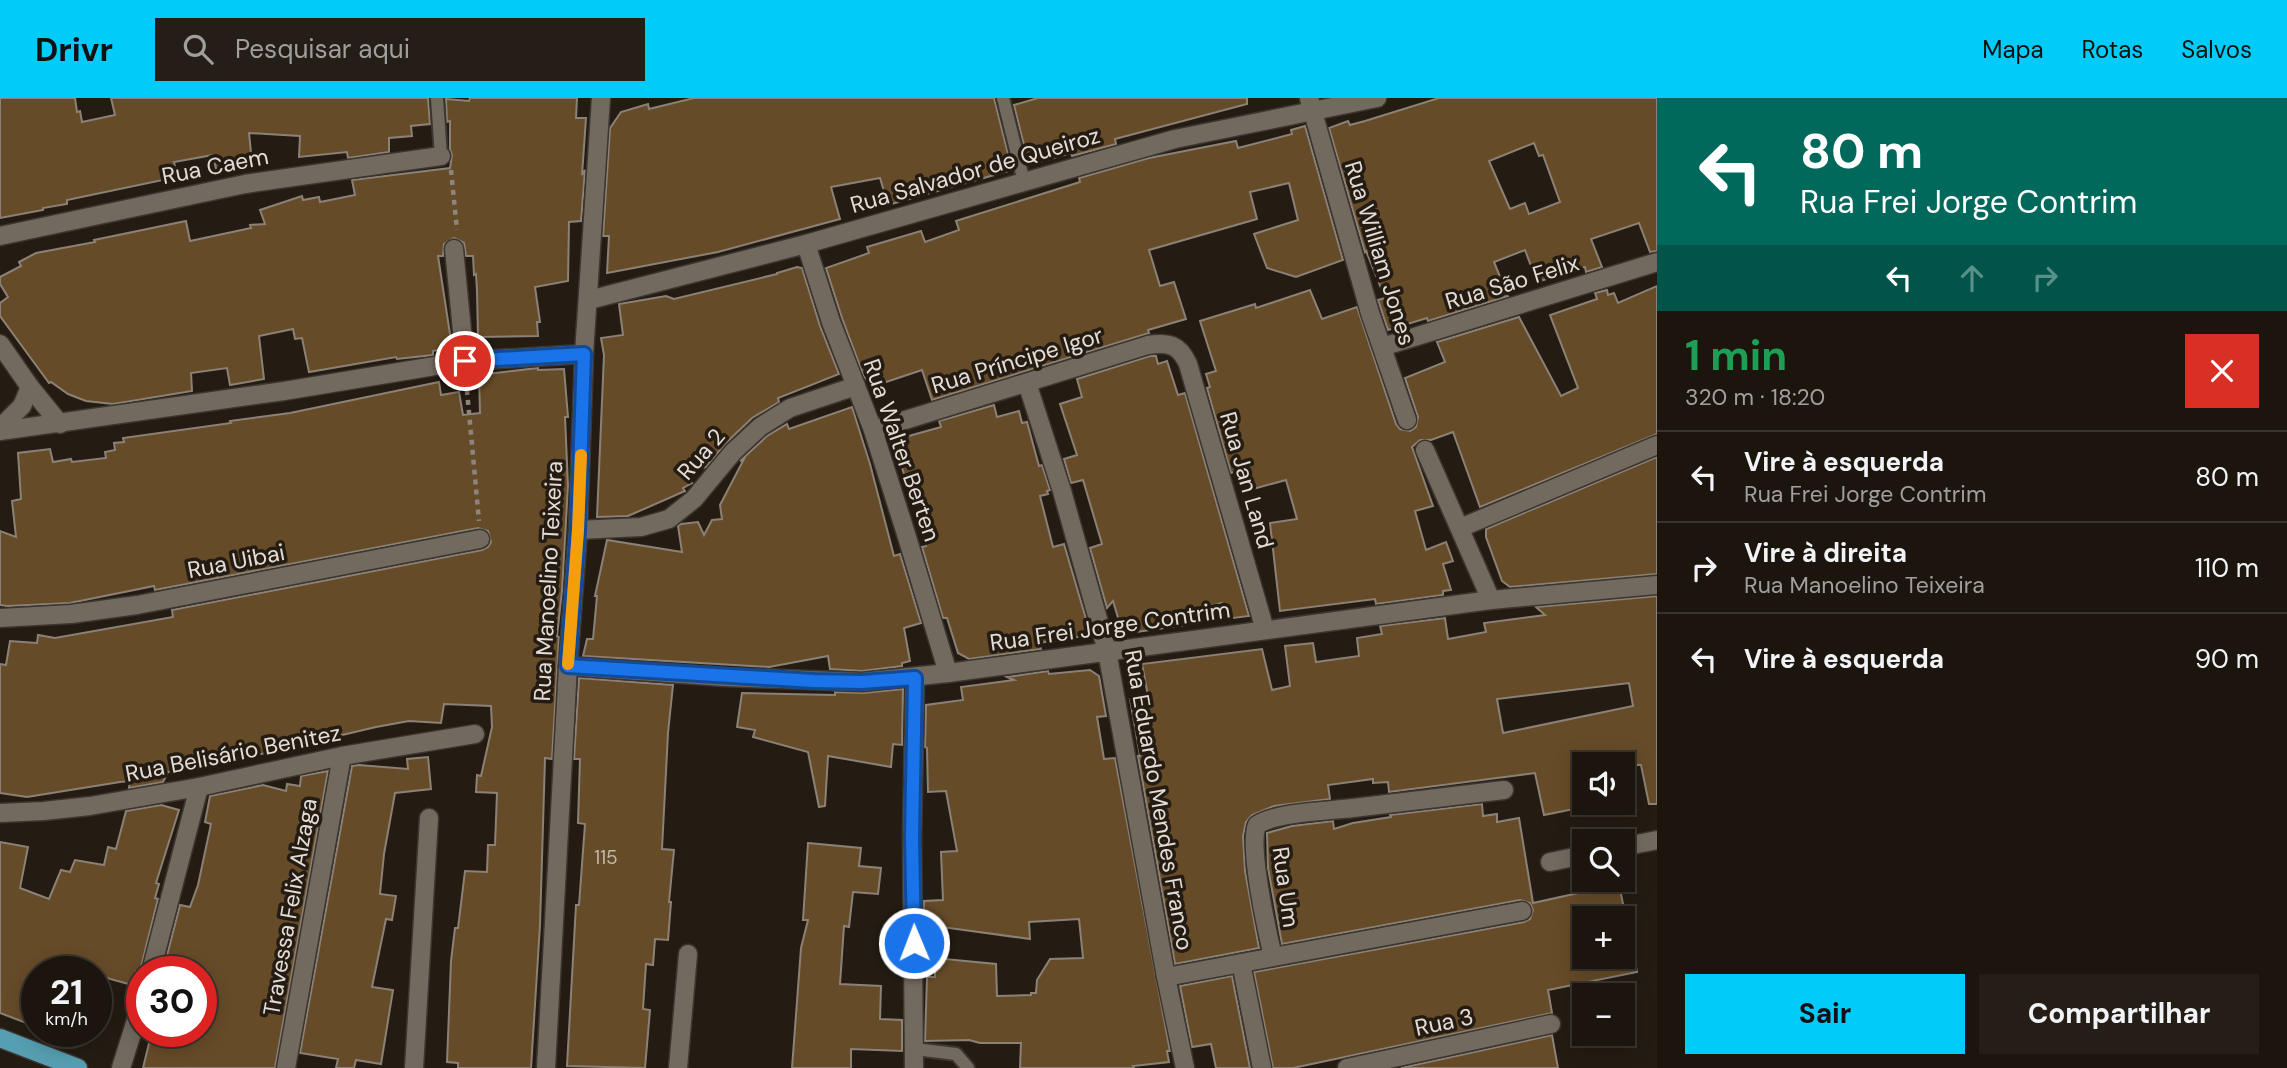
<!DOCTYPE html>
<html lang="pt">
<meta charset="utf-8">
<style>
:root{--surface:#1b150e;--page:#241e17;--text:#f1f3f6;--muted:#a09f9e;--line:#39342e;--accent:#01cbf9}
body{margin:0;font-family:"DM Sans",sans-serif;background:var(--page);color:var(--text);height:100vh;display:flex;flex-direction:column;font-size:26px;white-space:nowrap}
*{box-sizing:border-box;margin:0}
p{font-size:23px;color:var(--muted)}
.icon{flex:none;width:38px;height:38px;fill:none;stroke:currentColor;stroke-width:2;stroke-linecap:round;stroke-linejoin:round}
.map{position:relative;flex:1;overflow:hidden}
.details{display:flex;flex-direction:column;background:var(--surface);width:630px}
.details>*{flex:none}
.guide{background:#00695c;color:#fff;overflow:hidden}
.fabs{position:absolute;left:1572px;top:654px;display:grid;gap:14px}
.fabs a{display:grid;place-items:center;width:63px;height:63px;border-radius:0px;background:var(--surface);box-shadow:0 4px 18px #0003,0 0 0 2px var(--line);font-size:35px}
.speed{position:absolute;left:21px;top:858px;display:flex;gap:14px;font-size:35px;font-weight:700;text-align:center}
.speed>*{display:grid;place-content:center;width:91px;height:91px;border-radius:50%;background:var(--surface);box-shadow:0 4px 18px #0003,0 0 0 2px var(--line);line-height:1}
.speed small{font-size:18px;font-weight:400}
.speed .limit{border:10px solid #d22;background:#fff;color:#111}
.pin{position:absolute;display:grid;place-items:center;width:60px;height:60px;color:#fff;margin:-30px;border:4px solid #fff;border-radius:50%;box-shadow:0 2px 7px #0007}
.me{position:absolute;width:77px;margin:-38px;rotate:359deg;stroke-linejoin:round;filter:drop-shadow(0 0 5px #0008)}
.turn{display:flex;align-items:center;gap:24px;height:147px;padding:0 28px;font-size:32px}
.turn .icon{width:91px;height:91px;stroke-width:2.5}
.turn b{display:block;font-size:49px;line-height:60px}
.lanes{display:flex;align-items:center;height:66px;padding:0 28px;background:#0003;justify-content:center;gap:35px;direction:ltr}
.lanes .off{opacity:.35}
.round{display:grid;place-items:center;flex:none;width:74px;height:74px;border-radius:0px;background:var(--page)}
.headline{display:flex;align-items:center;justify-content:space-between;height:119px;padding:0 28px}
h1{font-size:42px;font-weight:700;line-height:52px;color:#1e9e55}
.primary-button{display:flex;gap:14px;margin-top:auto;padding:14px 28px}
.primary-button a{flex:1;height:80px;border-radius:0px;background:var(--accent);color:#111;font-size:28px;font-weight:700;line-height:80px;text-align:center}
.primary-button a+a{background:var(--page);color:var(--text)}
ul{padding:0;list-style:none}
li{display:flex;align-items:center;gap:21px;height:91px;padding:0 28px;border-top:2px solid var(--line)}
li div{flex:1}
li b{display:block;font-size:26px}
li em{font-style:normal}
header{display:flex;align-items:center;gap:42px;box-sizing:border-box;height:98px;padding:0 35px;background:var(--accent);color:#111}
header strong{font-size:33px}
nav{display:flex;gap:38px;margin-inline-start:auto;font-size:24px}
.search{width:490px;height:63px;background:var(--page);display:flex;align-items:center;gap:18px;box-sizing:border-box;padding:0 24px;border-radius:0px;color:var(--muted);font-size:26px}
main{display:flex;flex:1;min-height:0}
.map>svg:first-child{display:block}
.building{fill:#664b28;stroke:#8b8176;stroke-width:2;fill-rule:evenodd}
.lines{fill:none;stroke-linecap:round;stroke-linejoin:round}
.lane-casing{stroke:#3c3631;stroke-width:16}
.street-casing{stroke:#3c3631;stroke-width:21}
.primary-casing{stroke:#3c3631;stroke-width:21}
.path{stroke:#8c857e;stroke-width:4.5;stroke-dasharray:5 5;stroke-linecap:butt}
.lane{stroke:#736a5f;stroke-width:12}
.street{stroke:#736a5f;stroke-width:18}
.primary{stroke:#569fb2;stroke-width:18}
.route-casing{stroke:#114b97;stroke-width:18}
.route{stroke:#1a73e8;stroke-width:12}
.slow{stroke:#f59e0b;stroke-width:12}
.labels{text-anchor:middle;stroke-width:7;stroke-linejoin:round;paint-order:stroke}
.number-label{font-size:19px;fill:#c3b8ab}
.street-label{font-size:23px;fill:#e2ddd7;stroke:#241c13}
</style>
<header>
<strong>Drivr</strong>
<div class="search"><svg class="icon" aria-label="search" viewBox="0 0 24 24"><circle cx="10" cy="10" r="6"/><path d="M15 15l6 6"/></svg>Pesquisar aqui</div>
<nav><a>Mapa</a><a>Rotas</a><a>Salvos</a></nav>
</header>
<main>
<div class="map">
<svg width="1657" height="970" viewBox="0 0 1657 970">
<rect width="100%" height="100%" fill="#241c13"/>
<!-- building -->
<g class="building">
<path d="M0,0H75L77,14L80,13L82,24L115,17L111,0H428L430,26L411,28L412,38L389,40V54L348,60L347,54L299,59L300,38L249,35L252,64L216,71L213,57L174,64L177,79L67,102V106L43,110V112L0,120Z"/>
<path d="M470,0H577L576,20H586L582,77L585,72L581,123L569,124L568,183L535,189L540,224H537L538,238L478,239L477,193L476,176L474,177L473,158H466L464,145L454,140L444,146L443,158H438L452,249L433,253V257L397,261L396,259L309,274L302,240L295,241L293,231L259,238L264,281L230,287L227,270L191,275L192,293L113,306L86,303L68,296L51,284L49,285L0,218V205L8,199L0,186V179L21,168L19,164L36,155L95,144L94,142L186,123L190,143L251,130L250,127L265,126L260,112L302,98L303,102L319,99L320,104L355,97L352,82L450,70L452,57L450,51V23L447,24L446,1L469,3Z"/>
<path d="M694,0H994L1012,72L888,107L880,80L831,89L840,121L718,154L607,175L609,138H603L610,30L621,14L648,6L649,11Z"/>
<path d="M1038,0H1247V6L1115,41L1116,46L1072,58L1071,55L1029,67L1014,7Z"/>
<path d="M1439,0H1657V153L1650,154L1639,125L1591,141L1602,169L1586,174L1585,169L1537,184L1525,152L1494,164L1508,198L1428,223L1427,220L1388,232L1378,202L1385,200L1366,153L1365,154L1329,30L1348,23L1350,27L1365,23ZM1534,45L1539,58L1543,57L1560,104L1529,116L1525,105L1510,111L1489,63Z"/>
<path d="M1305,28L1343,162L1296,179L1267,170L1254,136L1298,122L1289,85L1250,94L1257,121L1149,152L1160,188L1174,184L1186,221L1148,232L1149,235L932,302L922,272L871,289L863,276L842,220L826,170L869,155L867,149L921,133L925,144L959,132L956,123L1080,84L1079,80L1149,60L1236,43L1238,50L1292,36L1291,32Z"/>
<path d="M797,169L802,170L820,228L839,276L778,300L779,304L752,320L725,346L706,369L688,377L692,385L683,390L685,393L628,418L597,419L604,257L601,240L623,237L619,206L666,198L674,201L777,176V175Z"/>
<path d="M1657,188V336L1480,409L1453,334L1431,342H1420L1412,349L1433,408L1415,413L1426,452L1446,444L1453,463L1443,466L1451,492L1443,493V497L1376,506L1375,501L1280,513L1270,425L1297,421L1286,382L1253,391L1248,370L1231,375L1207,290L1210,289L1206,276L1216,273L1200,223L1255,206L1256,210L1310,192L1322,221L1357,209L1396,326L1400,331L1410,333L1416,329L1418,319L1405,280L1445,264L1437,244L1519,219L1561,298L1578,290L1550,217L1597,201L1595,195L1607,192L1608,197L1614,195L1618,205Z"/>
<path d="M1150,258H1156L1158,266L1167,263L1178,297L1185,295L1249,518L1225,521L1222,505L1183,514L1187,527L1129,535L1122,533L1113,503L1107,510L1090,450L1102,446L1083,382L1071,385L1064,361L1077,357L1060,306L1082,299L1077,281Z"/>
<path d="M538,270V272L564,271L568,319H565L568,388L562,493L557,538L559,539L552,661L545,660L540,827L531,970H458V965L447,964L451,863L455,830H458L465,773L487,774L488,747H495L497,695L476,694L477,677L481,678L492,629L491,608L444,606L441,625L409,623L376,629L266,655L168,674L163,684L129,690L130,683L120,684L27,699L0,695V566L6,567L10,543L37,545L38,537L55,540L173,519L172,512L482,452L488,449L491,444L488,433L478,430L155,492L154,488L70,505L8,508L0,507V433L16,439L12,403L21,401L18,355L50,351L53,364L71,361L72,364L106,360L105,354L115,352L114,345L124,344L123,340L231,325L230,323L290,315L439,284L441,297L459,294L463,317L480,315L479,277Z"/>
<path d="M994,307L997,319L1019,313L1022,325L1027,324L1039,368L1042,367L1050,392L1047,393L1048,396L1040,398L1053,449L1064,446L1089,531L1083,538L1039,545L1041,551L969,561L958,555L947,520H943L922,449L926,448L925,443L936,439L925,403L913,406L897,353L901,351L898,341L941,329L939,323Z"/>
<path d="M852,309L870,366L894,458L900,456L921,525L904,530L910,563L902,565V568L862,573L830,571L828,558L769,569L583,558L587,541H593L597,498H595L607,442L682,454L678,428L681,426L698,424L704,437L712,422L722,421L720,407L744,361L740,363L767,338L787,326L789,331Z"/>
<path d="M1657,359V476L1510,489L1502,483L1486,439V431Z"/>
<path d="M1657,498V706H1649L1641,667H1584V709L1544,717L1535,675L1389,694L1388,684L1373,685V681L1328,687L1330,701L1274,708L1252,717L1246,724L1243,738L1245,773L1259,850L1175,866L1138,658H1140L1130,601L1148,598L1142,566L1262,551L1272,592L1290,588L1285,548L1313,545L1316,564L1359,558L1357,540L1382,536L1380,528L1445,520L1448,541L1486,534L1484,525L1545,517L1536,509ZM1629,585L1633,608L1503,635L1497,601Z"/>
<path d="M1090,572L1099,578L1106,618L1097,619L1104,661L1115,660L1170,953H1167L1169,964L1133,968L1134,970H1020L1021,945H980L969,942L925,943L927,879H935V860L996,866L997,898L1031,897V895H1036L1037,882L1050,861L1083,860L1079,821L1029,824L1030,841L934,828V823H924V803L943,802L941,754L957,753L946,693L928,694L927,650L925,649L926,607L963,602L961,589L1014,582L1007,579L1048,573L1049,576Z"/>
<path d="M579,580L673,587L668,635L662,751L674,752L669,804H671L668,842L655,841L653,867L646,866L643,911L650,912L645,970L567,968L576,807H579L585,726L578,725L580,661H574Z"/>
<path d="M903,591L902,647L893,646L891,669L828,658L825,708L819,709L808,654L753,639L755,632L737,629L742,595L835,597V594L863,595Z"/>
<path d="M428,659L431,691L395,695L384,756L380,796L396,798L392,822L386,821L372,889L393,892L381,966L356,962L354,970H336L338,961L300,955L352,668L359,667L408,671L407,661Z"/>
<path d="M328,673L275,970H143L152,933H201V892L207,873H163L180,807L190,809L198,787L211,726L205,724L210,698L263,687L286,693L287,686L300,688L301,678Z"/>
<path d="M1482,706L1483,718L1497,716V724L1519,720L1533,805L1619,786L1626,821H1584V859H1634L1637,874L1548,892L1552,915L1293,970H1273L1254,874L1524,824L1530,821L1533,812L1530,805L1520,802L1282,846L1268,770L1267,735L1292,728L1333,723L1334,731L1353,725L1391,719L1390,717Z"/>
<path d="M161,707L179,712L156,785L159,786L155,800L158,801L140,873H136L132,887L96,877V873H37V929L0,915V744L28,749L20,790L49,801L61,772L70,774L75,762L104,767L108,749L116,751L126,713Z"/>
<path d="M808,745L861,750L859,768L881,770L878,796L853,794L849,829L844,828L840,886L881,888L880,921L902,922V953L851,951V970H792L801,850L808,822H803Z"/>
<path d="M1232,878L1250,970H1216L1211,946L1192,949L1180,888Z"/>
<path d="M1552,937L1558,970H1401Z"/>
</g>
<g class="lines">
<defs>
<g id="lane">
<path d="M437,0L441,58"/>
<path d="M1003,0L1024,84"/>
<path d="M915,951L956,956L968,970"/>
</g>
<g id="street">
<path d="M1309,0L1370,215L1407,322"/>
<path d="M0,138L245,86L441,58"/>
<path d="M806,146L831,224L873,332L907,439L948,575"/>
<path d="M454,151L465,263"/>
<path d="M589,202L806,146L1175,41L1377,0"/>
<path d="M0,246L30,289L60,326"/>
<path d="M1382,249L1657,164"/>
<path d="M1027,285L1062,393L1107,553L1166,879L1185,970"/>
<path d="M0,330L22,308L30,289"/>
<path d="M873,332L1148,247C1168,244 1179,246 1188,266L1265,532"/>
<path d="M0,333L284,293L465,263L584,256"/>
<path d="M1425,352L1491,502"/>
<path d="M1460,430L1657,347"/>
<path d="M578,432L641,429L669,421L694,401L733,354L760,329L790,310L856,288"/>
<path d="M0,520L71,516L137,507L480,441"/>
<path d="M568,568L725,579L862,584L948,575L1491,502L1657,487"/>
<path d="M0,715L44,713L90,708L199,689L342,658L475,636"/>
<path d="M1622,749L1657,742"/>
<path d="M1550,764L1584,757"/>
<path d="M1273,859C1267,833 1248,749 1257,727C1277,714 1328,713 1353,710C1403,704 1454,698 1504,692"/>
<path d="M1241,865L1262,970"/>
<path d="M151,873L199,689"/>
<path d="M1166,879L1522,813"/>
<path d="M121,970L142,903"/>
<path d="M286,970L342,658"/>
<path d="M414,970L429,720"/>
<path d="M546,970L568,568L578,432L584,256L601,0"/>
<path d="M678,970L688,856"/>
<path d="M914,970L912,739L915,580"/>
<path d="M1347,970L1551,926"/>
</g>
<path id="primary" d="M0,940L78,970"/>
</defs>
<!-- lane casing -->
<use href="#lane" class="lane-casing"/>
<!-- street casing -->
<use href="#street" class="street-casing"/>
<!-- primary casing -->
<use href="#primary" class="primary-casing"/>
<!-- path -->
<g class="path">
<path d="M451,72L457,132"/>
<path d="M466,282L479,423"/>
</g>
<!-- lane -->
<use href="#lane" class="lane"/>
<!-- street -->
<use href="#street" class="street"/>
<!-- primary -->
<use href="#primary" class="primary"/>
</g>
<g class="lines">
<defs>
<path id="route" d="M465,263L584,256L578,432L568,568L814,583L862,584L915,580L912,739L914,845"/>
</defs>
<!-- route casing -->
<use href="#route" class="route-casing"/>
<!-- route -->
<use href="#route" class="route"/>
<!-- slow -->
<path class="slow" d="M568,566L578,432L581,357"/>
</g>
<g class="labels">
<!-- number labels -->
<g class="number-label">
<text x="606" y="766">115</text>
</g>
<!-- street labels -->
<g class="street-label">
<text transform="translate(215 68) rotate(-11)" y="8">Rua Caem</text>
<text transform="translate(975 72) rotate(-16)" y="8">Rua Salvador de Queiroz</text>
<text transform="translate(1380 155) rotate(73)" y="8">Rua William Jones</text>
<text transform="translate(1512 184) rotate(-17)" y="8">Rua São Felix</text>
<text transform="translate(1017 262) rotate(-17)" y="8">Rua Príncipe Igor</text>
<text transform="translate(902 352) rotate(71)" y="8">Rua Walter Berten</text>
<text transform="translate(701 356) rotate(-49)" y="8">Rua 2</text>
<text transform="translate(1247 382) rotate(74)" y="8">Rua Jan Land</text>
<text transform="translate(236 463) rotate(-11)" y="8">Rua Uibai</text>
<text transform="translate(548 483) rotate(-87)" y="8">Rua Manoelino Teixeira</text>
<text transform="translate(1110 528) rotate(-8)" y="8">Rua Frei Jorge Contrim</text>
<text transform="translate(233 655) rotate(-11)" y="8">Rua Belisário Benitez</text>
<text transform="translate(1159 702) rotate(80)" y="8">Rua Eduardo Mendes Franco</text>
<text transform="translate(1286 789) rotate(82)" y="8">Rua Um</text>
<text transform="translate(290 809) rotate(-80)" y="8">Travessa Felix Alzaga</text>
<text transform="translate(1444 924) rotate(-12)" y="8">Rua 3</text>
</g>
</g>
</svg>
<div class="fabs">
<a><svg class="icon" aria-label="sound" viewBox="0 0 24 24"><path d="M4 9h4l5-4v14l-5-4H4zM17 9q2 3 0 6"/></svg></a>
<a><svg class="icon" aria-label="search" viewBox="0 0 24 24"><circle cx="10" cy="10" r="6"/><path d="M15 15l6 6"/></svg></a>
<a>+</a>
<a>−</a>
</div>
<div class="speed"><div>21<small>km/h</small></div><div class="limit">30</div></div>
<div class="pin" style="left:465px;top:263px;background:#d93025"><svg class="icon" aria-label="arrive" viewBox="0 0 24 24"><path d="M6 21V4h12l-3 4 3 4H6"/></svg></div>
<svg class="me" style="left:914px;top:845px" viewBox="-20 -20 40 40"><circle r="17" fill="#1a73e8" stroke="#fff" stroke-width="3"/><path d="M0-11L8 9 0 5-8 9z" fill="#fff"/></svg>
</div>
<section class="details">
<div class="guide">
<div class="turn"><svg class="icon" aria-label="left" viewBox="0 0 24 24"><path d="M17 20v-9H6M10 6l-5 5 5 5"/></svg><div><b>80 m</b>Rua Frei Jorge Contrim</div></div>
<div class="lanes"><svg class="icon" aria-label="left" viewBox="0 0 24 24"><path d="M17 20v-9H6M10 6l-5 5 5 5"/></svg><svg class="icon off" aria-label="ahead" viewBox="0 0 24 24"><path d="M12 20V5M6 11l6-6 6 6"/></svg><svg class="icon off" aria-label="right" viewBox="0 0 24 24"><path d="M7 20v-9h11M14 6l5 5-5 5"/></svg></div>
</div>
<div class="headline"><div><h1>1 min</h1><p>320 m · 18:20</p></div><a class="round" style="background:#d93025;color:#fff"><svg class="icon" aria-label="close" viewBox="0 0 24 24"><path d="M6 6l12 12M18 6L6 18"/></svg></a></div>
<ul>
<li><svg class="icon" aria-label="left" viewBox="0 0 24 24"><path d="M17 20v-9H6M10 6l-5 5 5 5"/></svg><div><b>Vire à esquerda</b><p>Rua Frei Jorge Contrim</p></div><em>80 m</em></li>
<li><svg class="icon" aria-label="right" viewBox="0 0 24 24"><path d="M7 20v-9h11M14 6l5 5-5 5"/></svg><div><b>Vire à direita</b><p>Rua Manoelino Teixeira</p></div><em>110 m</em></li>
<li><svg class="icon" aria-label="left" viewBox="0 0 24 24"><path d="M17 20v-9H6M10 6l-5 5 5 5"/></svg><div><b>Vire à esquerda</b></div><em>90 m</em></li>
</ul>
<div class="primary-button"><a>Sair</a><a>Compartilhar</a></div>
</section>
</main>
